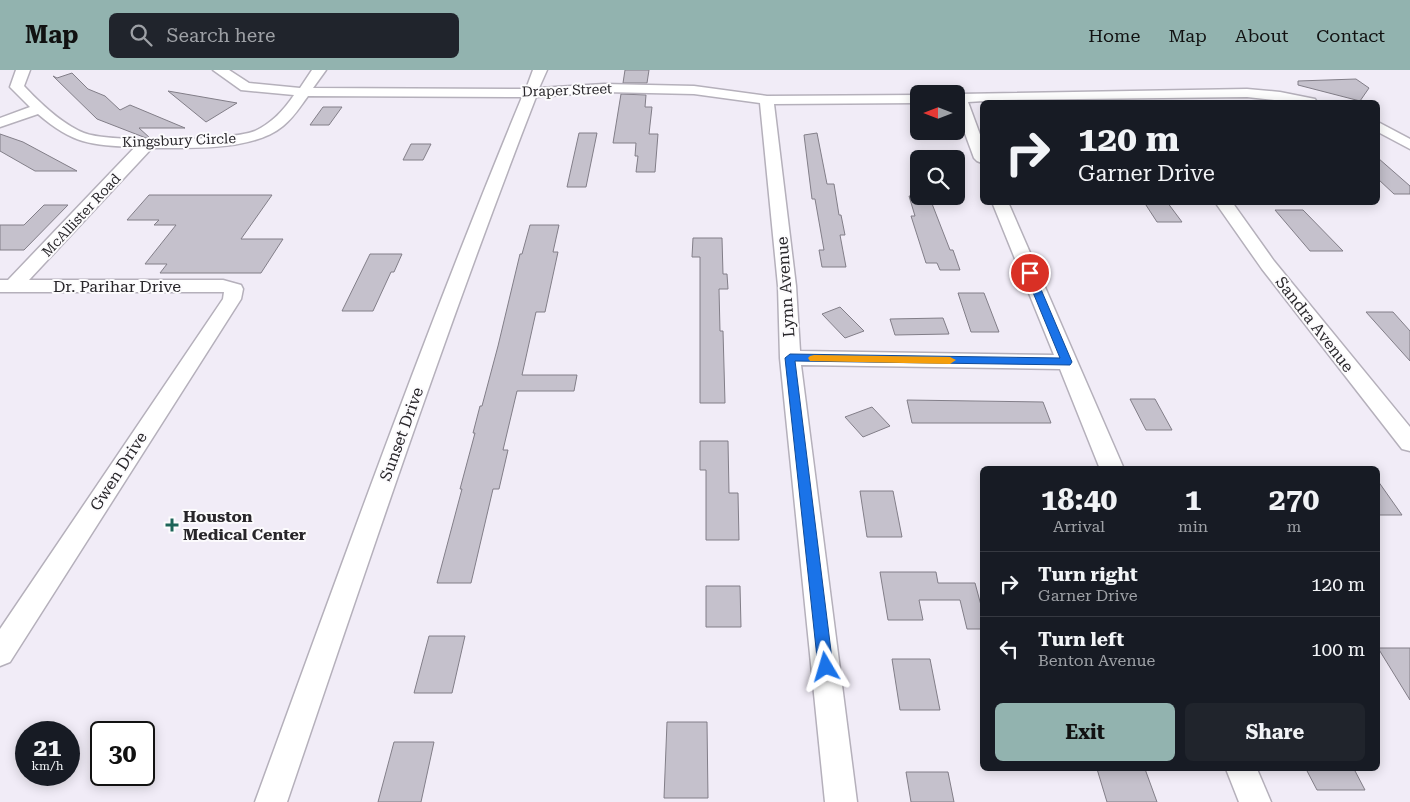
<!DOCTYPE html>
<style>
:root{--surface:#171b24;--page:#20242c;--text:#f1f3f6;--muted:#9ea1a6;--line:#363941;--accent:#92b3af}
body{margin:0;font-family:"Roboto Serif",serif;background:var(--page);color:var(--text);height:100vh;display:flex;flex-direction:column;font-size:19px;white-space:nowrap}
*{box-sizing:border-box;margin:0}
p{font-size:16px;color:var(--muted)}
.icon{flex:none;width:28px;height:28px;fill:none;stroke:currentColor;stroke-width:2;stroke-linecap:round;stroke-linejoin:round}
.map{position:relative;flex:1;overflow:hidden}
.panel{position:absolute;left:980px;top:396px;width:400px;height:305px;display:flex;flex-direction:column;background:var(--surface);border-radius:8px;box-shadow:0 2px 12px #0003}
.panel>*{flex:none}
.guide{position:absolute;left:980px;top:30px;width:400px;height:105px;border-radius:8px;box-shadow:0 2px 12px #0003;background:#171b24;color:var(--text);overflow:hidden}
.needle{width:32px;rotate:270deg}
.tools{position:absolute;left:910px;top:15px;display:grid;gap:10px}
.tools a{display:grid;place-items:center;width:55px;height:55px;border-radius:8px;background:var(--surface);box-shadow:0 2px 12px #0003;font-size:25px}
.speed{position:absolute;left:15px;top:651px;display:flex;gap:10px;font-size:25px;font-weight:700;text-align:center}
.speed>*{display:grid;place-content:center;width:65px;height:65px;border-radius:50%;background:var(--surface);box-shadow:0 2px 12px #0003;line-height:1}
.speed small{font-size:12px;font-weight:400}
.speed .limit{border:2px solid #111;border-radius:8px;background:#fff;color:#111}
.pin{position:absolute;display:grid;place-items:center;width:42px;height:42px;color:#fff;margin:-21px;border:2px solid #fff;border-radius:50%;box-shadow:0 1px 5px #0007}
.me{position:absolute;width:55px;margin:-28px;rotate:353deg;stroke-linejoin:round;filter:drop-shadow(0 0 4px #0008)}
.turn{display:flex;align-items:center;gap:18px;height:105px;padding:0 15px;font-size:22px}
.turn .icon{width:65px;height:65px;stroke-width:2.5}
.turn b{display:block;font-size:35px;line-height:42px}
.eta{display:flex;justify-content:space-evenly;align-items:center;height:85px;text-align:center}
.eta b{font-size:30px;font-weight:700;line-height:35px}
.primary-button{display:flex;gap:10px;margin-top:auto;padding:10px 15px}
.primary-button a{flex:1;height:58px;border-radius:8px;background:var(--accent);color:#111;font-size:20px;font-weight:700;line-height:58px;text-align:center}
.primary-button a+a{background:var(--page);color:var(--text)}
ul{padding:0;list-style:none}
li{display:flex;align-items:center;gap:15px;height:65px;padding:0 15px;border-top:1px solid var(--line)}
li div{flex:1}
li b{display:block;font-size:19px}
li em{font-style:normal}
header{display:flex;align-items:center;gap:30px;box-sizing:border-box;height:70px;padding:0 25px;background:var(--accent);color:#111}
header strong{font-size:24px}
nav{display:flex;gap:28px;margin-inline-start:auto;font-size:18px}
.search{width:350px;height:45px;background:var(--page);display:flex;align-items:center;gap:12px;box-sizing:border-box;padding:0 18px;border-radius:8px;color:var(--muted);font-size:19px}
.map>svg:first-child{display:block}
.building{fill:#c5c1cc;stroke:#827e88}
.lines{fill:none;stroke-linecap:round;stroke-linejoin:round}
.minor-casing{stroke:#b5b0bb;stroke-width:3}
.minor{fill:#fff;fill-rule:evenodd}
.route{fill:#1a73e8;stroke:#114b97}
.slow{fill:#f59e0b}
.poi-dot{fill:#1d6458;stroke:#fcfbfd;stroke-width:2}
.labels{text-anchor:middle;stroke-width:4;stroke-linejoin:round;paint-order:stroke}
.far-street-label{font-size:14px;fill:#28262a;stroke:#fcfbfd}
.street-label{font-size:16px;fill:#28262a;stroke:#fcfbfd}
.poi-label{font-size:16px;font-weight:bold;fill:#28262a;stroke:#fcfbfd;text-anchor:start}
</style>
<header>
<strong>Map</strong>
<div class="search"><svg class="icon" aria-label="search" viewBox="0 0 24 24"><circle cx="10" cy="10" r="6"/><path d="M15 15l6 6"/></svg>Search here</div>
<nav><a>Home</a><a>Map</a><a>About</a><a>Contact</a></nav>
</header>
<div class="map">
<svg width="1410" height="732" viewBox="0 0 1410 732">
<rect width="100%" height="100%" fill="#f1ecf7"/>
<!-- building -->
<g class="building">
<path d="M625,0H649L647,13H623Z"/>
<path d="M72,3L88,19L105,26L120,40L130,35L185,58H139L150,68H146L97,49L53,6L57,8Z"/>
<path d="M1356,9L1369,18L1360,31L1298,15V11Z"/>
<path d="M168,21L237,33L206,52Z"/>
<path d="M621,24L646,25L645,37H652L649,64H658L655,102H636L638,86H635L636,73H613Z"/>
<path d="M323,37H342L329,55H310Z"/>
<path d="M579,63H597L586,117H567Z"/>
<path d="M817,63L827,114H834L839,145H841L845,165H840L846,197H822L819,180H824L815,129H812L804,65Z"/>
<path d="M0,64L23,72L77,101H35L0,81Z"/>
<path d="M411,74H431L423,90H403Z"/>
<path d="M1378,88L1410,116V124H1394L1378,109Z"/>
<path d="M149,125H272L241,169H283L261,203H160L167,194H145L176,155H154L159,150H127Z"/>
<path d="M909,126H929L950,180H953L960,200H940L937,193H926L911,146H915Z"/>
<path d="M1144,132H1167L1182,152H1157Z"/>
<path d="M44,135H68L24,180H0V155H24Z"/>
<path d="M1275,140H1303L1343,181H1310Z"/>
<path d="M530,155H559L553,182H558L545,242H536L522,305H577L574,321H517L503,380H508L499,419H493L471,513H437L462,419H460L475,363H473L480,336H482L498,276L520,184H522Z"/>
<path d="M693,168H722L723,204H727L728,219H719L720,261H723L725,333H700V187H692Z"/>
<path d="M370,184H402L394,202H391L373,241H342Z"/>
<path d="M958,223H984L999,262H971Z"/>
<path d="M840,237L864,261L845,268L822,244Z"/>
<path d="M1366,242H1393L1410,261V291Z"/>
<path d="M943,248L949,264L895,265L890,249Z"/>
<path d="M1130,329H1155L1172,360H1146Z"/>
<path d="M907,330L1043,332L1051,353H912Z"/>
<path d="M872,337L890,356L863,367L845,347Z"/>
<path d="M700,371H728L729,423H738L739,470H706V400H700Z"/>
<path d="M1378,411L1402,445H1378Z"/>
<path d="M860,421H893L902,467H867Z"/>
<path d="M880,502H936L938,513H975L982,539V559H967L960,530H919L923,550H888Z"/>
<path d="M706,516H740L741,557H706Z"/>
<path d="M429,566H465L452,623H414Z"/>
<path d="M1378,578H1410V630Z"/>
<path d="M892,589H930L940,640H900Z"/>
<path d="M667,652H707L708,728H664Z"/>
<path d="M394,672H434L421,732H378Z"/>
<path d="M1097,699H1145L1157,732H1107Z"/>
<path d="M1306,699H1354L1365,720H1317Z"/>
<path d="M906,702H948L954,732H911Z"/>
</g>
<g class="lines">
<defs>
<g id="minor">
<path d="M16,0H30L24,16C40,33 62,54 84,63C108,73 231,71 255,61C272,53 284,40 294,25L241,20L213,0H229L249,13L300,18L312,0H326L313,18L526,19L533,0H547L539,18L604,14L694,16L767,26L919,25V33L774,34L796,216L800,281L1054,285L992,132H1008L1124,399H1100L1060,299L801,295L857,732H825L780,288L778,216L760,33L694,24L604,22L536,27C446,259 367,496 287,732H255C341,496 426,259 522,27L308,26C300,37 293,48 283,56C253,81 190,78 152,78L29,210H223L241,215L243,219L241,229L10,592L0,596V559L223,229L224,222H0V210H8L135,77C90,75 73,74 38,44L0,57V48L30,37L10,17Z"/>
<path d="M1247,19L1280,22L1315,29L1317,32H1292L1247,27L1000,30L968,32L982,70V93L977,91L974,88L956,39V25L959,24Z"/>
<path d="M1378,52L1410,69V79L1378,62Z"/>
<path d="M1215,132H1232L1274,191L1410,357V381L1402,379L1262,199Z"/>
<path d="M1226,699H1257L1271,732H1239Z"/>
</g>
</defs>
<!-- minor casing -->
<use href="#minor" class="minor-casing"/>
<!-- minor -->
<use href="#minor" class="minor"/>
</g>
<!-- route -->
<path class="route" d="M1026,201H1030L1034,203L1072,292L1070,295L795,291L833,597L831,602L826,604L821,602L818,597L785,288L790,284L1060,288L1025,203Z"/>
<!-- slow -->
<path class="slow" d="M814,285L950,287L956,290L950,294L810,291L808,288L810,286Z"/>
<!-- markers -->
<path class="poi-dot" d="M169.5 447.5h5v5h5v5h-5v5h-5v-5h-5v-5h5z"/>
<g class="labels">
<!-- far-street labels -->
<g class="far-street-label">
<text transform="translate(567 20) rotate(-2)" y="5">Draper Street</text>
<text transform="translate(179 70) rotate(-2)" y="5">Kingsbury Circle</text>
<text transform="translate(81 145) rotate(-47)" y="5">McAllister Road</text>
</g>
<!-- street labels -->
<g class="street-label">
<text x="117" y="222">Dr. Parihar Drive</text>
<text transform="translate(785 217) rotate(-94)" y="6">Lynn Avenue</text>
<text transform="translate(1315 254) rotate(52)" y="6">Sandra Avenue</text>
<text transform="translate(401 364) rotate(-70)" y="6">Sunset Drive</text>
<text transform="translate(118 401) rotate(-57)" y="6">Gwen Drive</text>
</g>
<!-- poi labels -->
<g class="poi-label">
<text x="183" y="452">Houston<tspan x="183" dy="18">Medical Center</tspan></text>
</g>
</g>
</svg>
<div class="tools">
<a><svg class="needle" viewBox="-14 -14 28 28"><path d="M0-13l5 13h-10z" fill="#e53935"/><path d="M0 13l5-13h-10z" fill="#9ea1a6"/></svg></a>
<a><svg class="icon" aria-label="search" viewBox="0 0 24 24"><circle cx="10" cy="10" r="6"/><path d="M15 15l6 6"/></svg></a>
</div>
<div class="speed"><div>21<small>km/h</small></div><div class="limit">30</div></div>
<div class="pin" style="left:1030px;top:203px;background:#d93025"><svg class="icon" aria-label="arrive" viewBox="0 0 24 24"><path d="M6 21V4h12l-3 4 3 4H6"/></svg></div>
<svg class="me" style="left:826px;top:597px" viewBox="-20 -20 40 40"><path d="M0-17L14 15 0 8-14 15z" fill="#1a73e8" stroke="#fff" stroke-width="4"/></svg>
<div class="guide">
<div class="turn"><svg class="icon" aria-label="right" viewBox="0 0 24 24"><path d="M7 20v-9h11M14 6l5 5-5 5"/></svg><div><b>120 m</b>Garner Drive</div></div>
</div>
<section class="panel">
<div class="eta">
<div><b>18:40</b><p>Arrival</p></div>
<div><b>1</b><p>min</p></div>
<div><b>270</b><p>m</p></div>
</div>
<ul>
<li><svg class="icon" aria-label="right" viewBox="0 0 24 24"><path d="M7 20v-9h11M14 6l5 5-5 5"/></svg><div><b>Turn right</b><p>Garner Drive</p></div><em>120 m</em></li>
<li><svg class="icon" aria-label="left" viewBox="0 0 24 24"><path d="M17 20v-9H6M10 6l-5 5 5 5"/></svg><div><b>Turn left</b><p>Benton Avenue</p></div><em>100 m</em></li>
</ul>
<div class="primary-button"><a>Exit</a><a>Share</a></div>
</section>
</div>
